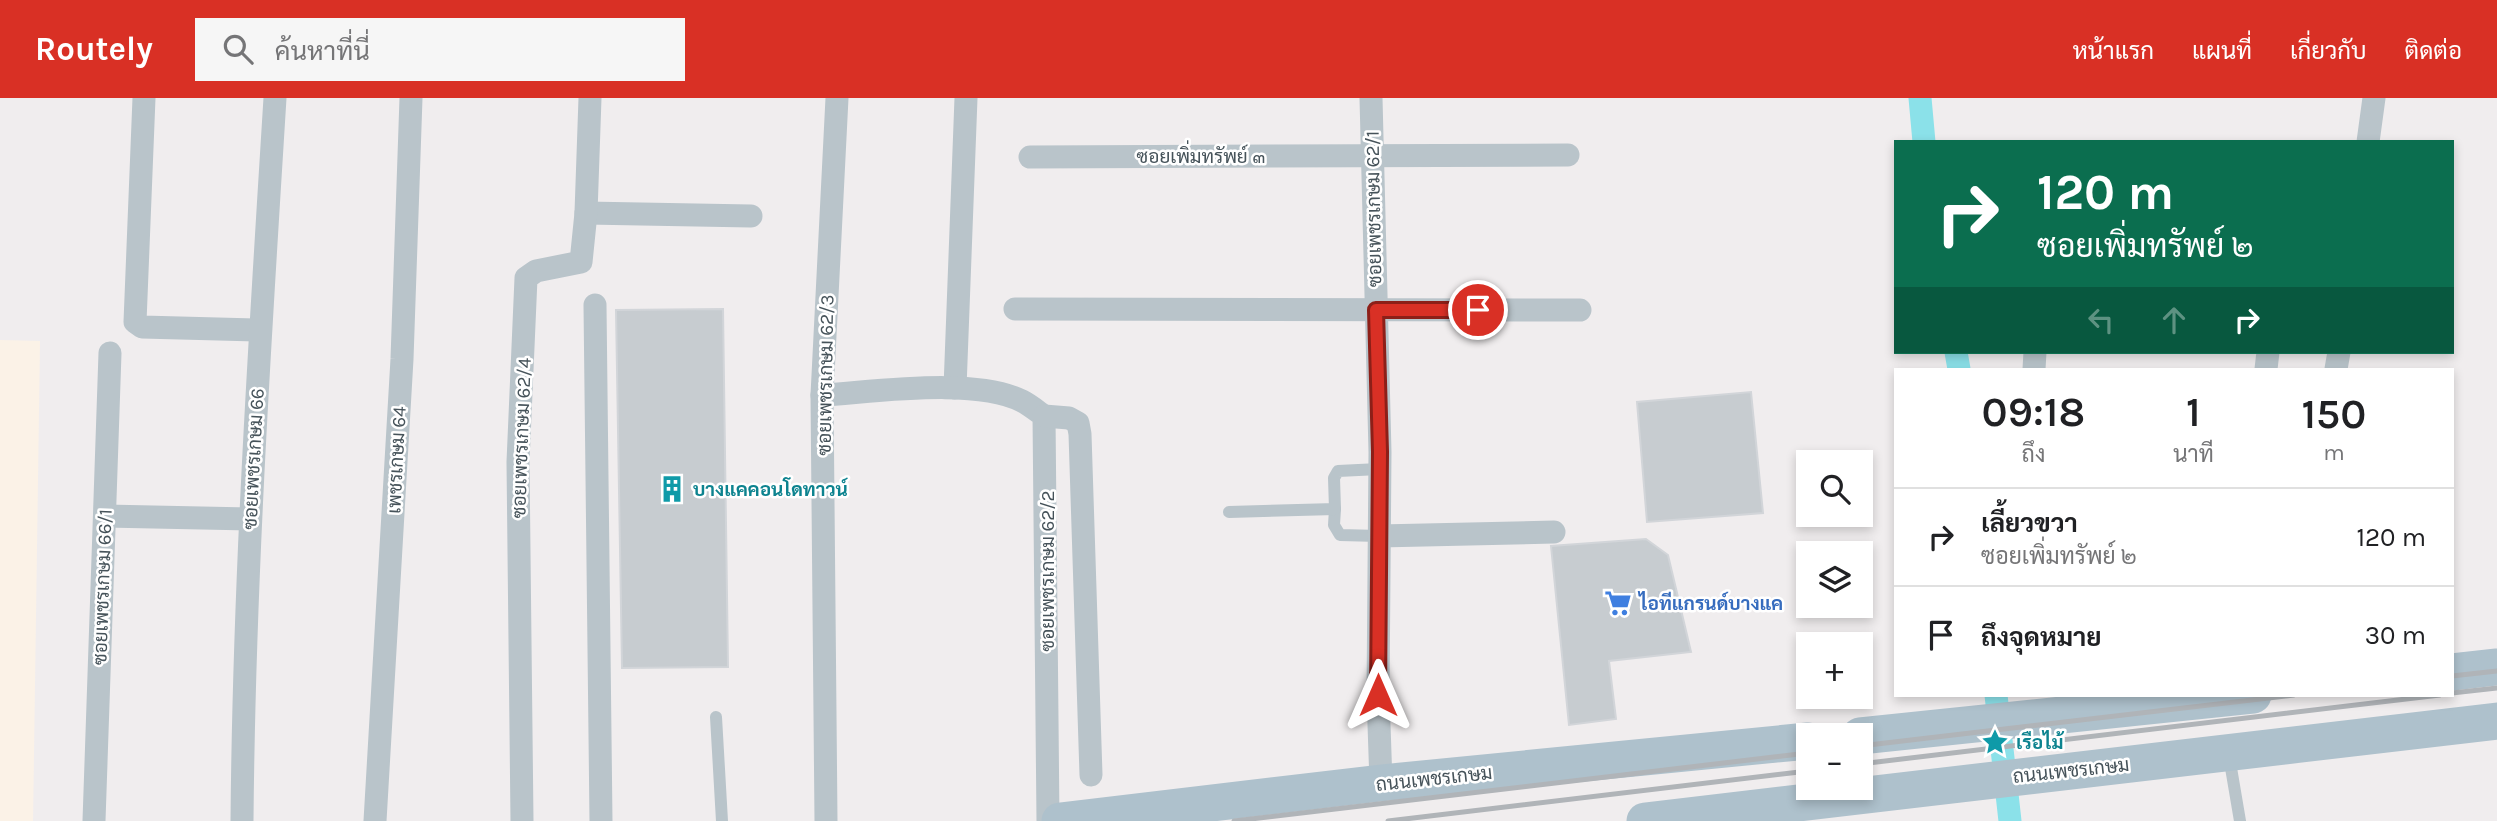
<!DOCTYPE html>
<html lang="th">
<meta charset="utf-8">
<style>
:root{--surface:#fff;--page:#f6f6f6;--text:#202124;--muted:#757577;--line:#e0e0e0;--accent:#d93025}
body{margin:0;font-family:Karla,Sarabun,sans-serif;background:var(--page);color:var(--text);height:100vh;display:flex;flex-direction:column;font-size:26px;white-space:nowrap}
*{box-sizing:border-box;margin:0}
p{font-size:23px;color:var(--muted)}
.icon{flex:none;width:38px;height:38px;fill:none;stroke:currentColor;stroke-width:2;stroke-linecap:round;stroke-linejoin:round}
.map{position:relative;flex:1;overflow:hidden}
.details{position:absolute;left:1894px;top:270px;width:560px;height:329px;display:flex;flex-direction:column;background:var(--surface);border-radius:0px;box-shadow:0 4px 10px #0003}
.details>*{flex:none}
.guide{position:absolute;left:1894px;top:42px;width:560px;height:214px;border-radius:0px;box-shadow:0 4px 10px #0003;background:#0b6e4f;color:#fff;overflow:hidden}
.buttons{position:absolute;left:1796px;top:352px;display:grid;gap:14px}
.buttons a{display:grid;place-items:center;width:77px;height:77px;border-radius:0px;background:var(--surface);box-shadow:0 4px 10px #0003;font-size:35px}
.pin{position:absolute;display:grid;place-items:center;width:60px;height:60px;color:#fff;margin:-30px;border:4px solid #fff;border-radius:50%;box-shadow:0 2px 7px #0007}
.me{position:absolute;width:77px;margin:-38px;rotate:0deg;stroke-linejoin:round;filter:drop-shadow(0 0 5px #0008)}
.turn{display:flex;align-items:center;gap:24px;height:147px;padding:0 28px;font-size:32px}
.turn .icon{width:91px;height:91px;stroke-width:2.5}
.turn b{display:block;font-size:49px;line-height:60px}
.lanes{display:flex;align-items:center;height:66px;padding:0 28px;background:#0003;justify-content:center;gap:35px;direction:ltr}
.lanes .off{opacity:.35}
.eta{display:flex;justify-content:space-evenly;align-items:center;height:119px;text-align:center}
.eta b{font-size:42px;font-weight:600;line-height:49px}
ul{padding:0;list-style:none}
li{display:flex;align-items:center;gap:21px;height:98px;padding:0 28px;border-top:2px solid var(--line)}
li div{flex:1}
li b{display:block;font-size:26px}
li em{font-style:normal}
header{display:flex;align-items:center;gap:42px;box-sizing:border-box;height:98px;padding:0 35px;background:var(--accent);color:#fff}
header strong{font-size:33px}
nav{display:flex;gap:38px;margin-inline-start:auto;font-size:24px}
.search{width:490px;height:63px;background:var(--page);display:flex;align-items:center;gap:18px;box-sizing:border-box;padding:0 24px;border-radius:0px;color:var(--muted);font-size:26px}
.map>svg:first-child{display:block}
.commercial{fill:#fbf2e7}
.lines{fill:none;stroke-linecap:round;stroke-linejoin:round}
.canal{stroke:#8be1e9;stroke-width:23}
.building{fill:#c7ccd0;stroke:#d2d5d9;stroke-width:2}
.lane{stroke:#b9c4ca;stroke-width:12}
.street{stroke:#b9c4ca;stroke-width:23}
.primary{stroke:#aec1cc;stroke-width:37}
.rail{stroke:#b0b4b8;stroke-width:5}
.route-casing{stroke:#8d1f18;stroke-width:18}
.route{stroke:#d93025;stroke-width:12}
.labels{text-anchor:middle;stroke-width:5;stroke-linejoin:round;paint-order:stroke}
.street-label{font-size:19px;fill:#46535a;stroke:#fff}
.culture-label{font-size:19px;font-weight:bold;fill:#0d838f;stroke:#fff;text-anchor:start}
.shop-label{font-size:19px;font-weight:bold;fill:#366cbe;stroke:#fff;text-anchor:start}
</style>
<header>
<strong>Routely</strong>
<div class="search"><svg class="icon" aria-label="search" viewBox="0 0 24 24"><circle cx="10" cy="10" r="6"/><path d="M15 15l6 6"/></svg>ค้นหาที่นี่</div>
<nav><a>หน้าแรก</a><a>แผนที่</a><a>เกี่ยวกับ</a><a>ติดต่อ</a></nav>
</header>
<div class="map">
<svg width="2497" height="723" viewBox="0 0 2497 723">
<rect width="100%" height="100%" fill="#f0edee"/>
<!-- commercial -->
<path class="commercial" d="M0,242L40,243L33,723H0Z"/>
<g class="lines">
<!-- canal -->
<g class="canal">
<path d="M1920,0L1924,44"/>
<path d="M1956,254L1959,271"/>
<path d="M1996,597L2010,723"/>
</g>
</g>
<!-- building -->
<g class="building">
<path d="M723,211L728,569L622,570L616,212Z"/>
<path d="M1751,294L1763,415L1647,424L1637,304Z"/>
<path d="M1646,441L1668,457L1691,554L1609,563L1616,621L1569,627L1551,448Z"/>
</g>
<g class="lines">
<!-- lane -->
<g class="lane">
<path d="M1335,411L1334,427L1340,437L1379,438"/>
<path d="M1229,414L1335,411L1334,380L1338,373L1379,371"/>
<path d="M716,619L722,723"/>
<path d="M2229,658L2240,723"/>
</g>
<!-- street -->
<g class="street">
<path d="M144,0L135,224L142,229L260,232"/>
<path d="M1371,0L1380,354L1378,597L1381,685"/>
<path d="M2368,44L2374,0"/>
<path d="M1030,59L1568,57"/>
<path d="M586,115L751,118"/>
<path d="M595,207L601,723"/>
<path d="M1015,211L1580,212"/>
<path d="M2034,271L2035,254"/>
<path d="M2266,271L2268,254"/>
<path d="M2336,271L2339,254"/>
<path d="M955,290L966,0"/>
<path d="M822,297C874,294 976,279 1022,303C1030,307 1037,313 1044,318L1048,723"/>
<path d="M1044,318L1069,320L1078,325L1080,336L1091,677"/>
<path d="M105,418L250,421"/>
<path d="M1379,438L1554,434"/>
<path d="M94,723L110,255"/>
<path d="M242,723C244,482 260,241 275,0"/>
<path d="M375,723L402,261L411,0"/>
<path d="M522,723L518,364L526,180L536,173L581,164L586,115L590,0"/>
<path d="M826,723L822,297L837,0"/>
</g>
<!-- primary -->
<g class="primary">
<path d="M2452,574L2497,569"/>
<path d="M1860,638L2253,597"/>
<path d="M1060,723L1381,685L1808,643"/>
<path d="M1645,723L2497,623"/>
</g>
<!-- rail -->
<g class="rail">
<path d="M2452,578L2497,573"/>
<path d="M2452,595L2497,590"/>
<path d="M1860,648L2294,597"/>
<path d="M1860,666L2440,597"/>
<path d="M1234,723L1808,655"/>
<path d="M1388,723L1808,673"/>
</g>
</g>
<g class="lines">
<defs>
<path id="route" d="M1378,597L1380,354L1376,212H1478"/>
</defs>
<!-- route casing -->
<use href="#route" class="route-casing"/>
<!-- route -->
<use href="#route" class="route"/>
</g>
<!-- icons -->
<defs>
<symbol id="building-bare" viewBox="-9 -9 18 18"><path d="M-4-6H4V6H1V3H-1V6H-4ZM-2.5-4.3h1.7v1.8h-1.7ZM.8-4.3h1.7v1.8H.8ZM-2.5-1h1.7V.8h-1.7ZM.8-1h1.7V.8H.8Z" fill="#0f9aa8" stroke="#fff" stroke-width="2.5" paint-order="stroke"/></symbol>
<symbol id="supermarket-bare" viewBox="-9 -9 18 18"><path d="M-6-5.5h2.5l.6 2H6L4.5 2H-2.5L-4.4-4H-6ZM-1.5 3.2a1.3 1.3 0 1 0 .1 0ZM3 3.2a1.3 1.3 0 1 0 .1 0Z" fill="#3f7fe0" stroke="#fff" stroke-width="2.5" paint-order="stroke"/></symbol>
<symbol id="sight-bare" viewBox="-9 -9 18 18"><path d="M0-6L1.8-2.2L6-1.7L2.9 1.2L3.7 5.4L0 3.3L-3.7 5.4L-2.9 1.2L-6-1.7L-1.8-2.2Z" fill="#0f9aa8" stroke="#fff" stroke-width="2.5" paint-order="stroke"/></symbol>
</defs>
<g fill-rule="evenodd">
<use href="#building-bare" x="653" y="372" width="38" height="38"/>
<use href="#supermarket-bare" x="1599" y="486" width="38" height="38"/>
<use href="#sight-bare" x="1976" y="625" width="38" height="38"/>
</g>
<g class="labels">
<!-- street labels -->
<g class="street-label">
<text x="1201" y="65">ซอยเพิ่มทรัพย์ ๓</text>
<text transform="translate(1373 111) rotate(-91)" y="7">ซอยเพชรเกษม 62/1</text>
<text transform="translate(825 277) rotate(-89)" y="7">ซอยเพชรเกษม 62/3</text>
<text transform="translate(521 340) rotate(-88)" y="7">ซอยเพชรเกษม 62/4</text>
<text transform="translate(253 361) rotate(-87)" y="7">ซอยเพชรเกษม 66</text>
<text transform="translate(396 362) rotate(-87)" y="7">เพชรเกษม 64</text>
<text transform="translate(1047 473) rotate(-90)" y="7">ซอยเพชรเกษม 62/2</text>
<text transform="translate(102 489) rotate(-88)" y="7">ซอยเพชรเกษม 66/1</text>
<text transform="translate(2071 672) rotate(-6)" y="7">ถนนเพชรเกษม</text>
<text transform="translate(1434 680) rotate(-6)" y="7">ถนนเพชรเกษม</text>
</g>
<!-- culture labels -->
<g class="culture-label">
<text x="693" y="398">บางแคคอนโดทาวน์</text>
<text x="2016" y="651">เรือไม้</text>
</g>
<!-- shop labels -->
<g class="shop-label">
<text x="1639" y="512">ไอทีแกรนด์บางแค</text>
</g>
</g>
</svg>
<div class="buttons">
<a><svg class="icon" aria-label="search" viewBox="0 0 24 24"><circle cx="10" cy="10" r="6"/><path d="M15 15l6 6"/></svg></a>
<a><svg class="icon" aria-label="layers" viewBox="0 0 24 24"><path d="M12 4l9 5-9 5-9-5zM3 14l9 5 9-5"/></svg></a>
<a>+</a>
<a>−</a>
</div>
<div class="pin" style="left:1478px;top:212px;background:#d93025"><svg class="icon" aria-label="arrive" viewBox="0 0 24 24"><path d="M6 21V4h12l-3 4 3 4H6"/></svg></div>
<svg class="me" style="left:1378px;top:597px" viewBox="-20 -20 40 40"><path d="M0-17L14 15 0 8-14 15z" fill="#d93025" stroke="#fff" stroke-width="4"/></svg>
<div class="guide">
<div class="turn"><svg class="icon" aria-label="right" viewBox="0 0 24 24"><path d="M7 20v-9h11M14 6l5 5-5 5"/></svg><div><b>120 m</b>ซอยเพิ่มทรัพย์ ๒</div></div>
<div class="lanes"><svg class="icon off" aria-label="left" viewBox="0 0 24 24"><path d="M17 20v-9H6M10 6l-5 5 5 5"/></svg><svg class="icon off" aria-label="ahead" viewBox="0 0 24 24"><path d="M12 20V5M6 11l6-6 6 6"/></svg><svg class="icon" aria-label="right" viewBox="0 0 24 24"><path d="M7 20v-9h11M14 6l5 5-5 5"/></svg></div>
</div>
<section class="details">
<div class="eta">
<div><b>09:18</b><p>ถึง</p></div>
<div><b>1</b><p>นาที</p></div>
<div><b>150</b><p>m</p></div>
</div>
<ul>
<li><svg class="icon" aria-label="right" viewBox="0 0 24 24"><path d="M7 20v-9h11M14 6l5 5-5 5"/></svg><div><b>เลี้ยวขวา</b><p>ซอยเพิ่มทรัพย์ ๒</p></div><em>120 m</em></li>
<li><svg class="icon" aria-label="arrive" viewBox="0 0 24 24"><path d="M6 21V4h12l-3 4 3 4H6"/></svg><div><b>ถึงจุดหมาย</b></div><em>30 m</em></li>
</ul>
</section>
</div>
